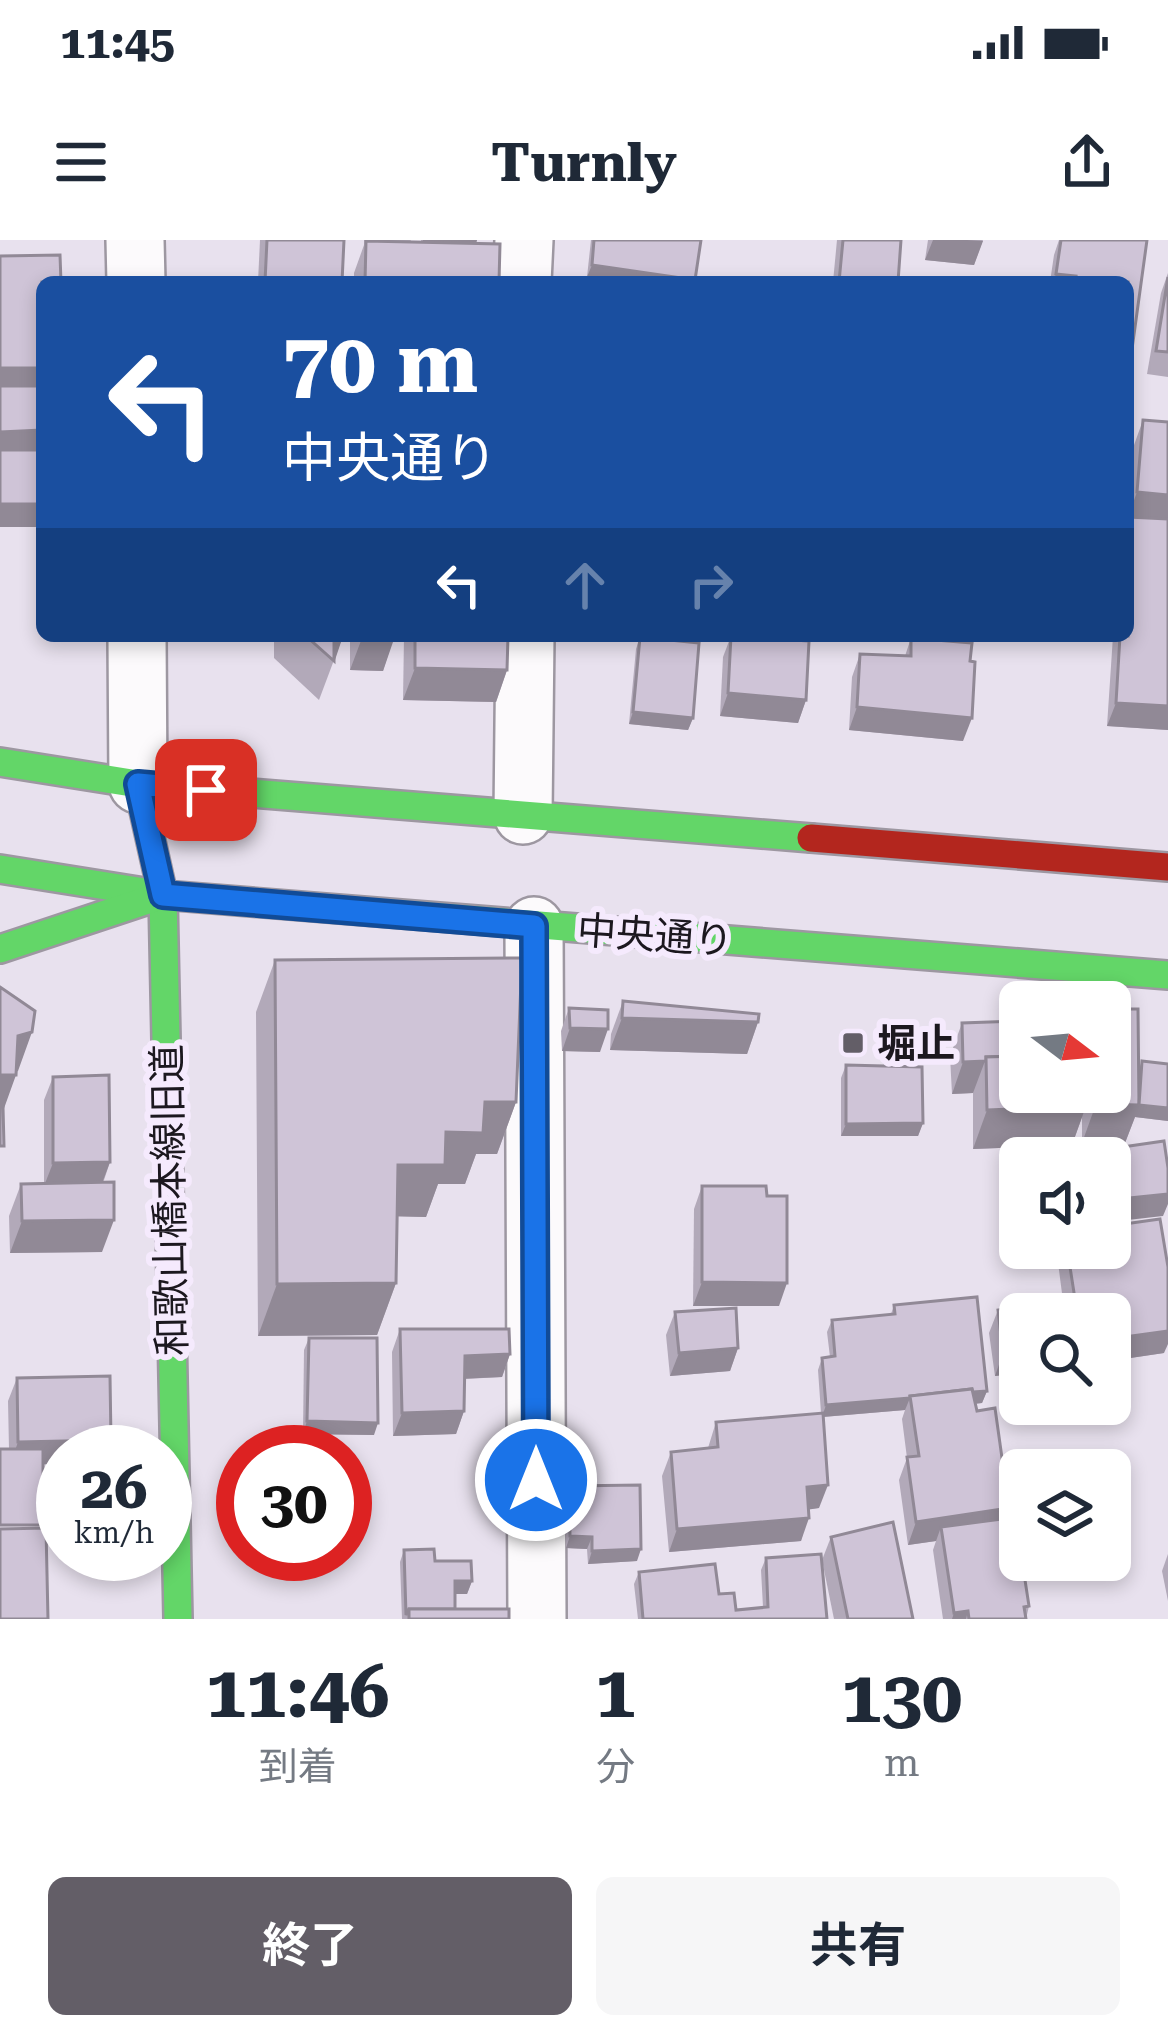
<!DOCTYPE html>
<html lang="ja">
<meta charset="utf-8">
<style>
:root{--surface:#fff;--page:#f6f6f7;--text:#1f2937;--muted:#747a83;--accent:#635e67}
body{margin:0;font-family:"Roboto Serif","Noto Sans JP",serif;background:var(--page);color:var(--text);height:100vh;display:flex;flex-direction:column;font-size:45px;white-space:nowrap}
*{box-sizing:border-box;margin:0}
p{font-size:39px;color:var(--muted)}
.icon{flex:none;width:66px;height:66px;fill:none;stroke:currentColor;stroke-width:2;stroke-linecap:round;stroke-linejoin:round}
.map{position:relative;height:1379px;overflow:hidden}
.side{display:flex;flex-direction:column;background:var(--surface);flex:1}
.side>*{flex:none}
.hud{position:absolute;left:36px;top:36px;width:1098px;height:366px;border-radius:18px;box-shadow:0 6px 18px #0003;background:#1a4fa0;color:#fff;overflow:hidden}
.needle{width:78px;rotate:106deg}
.fabs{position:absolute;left:999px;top:741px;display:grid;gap:24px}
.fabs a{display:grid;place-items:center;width:132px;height:132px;border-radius:18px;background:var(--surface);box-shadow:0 6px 18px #0003;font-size:60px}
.speed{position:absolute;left:36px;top:1185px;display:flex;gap:24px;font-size:60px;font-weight:700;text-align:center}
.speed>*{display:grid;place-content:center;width:156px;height:156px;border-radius:50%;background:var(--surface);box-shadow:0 6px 18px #0003;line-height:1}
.speed small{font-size:30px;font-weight:400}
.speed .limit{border:18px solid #d22;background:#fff;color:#111}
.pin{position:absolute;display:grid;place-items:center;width:102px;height:102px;color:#fff;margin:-51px;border-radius:24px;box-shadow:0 6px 18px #0006}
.me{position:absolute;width:132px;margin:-66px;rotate:0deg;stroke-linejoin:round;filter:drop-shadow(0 0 9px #0008)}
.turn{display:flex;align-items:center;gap:42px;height:252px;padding:0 48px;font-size:54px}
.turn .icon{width:156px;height:156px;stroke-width:2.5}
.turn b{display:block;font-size:84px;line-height:102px}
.lanes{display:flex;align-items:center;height:114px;padding:0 48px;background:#0003;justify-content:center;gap:60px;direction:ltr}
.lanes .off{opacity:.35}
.eta{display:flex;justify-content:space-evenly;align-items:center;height:204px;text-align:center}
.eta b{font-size:72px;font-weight:700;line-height:84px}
.primary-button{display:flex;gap:24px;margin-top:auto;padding:24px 48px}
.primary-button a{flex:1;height:138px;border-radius:18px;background:var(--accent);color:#fff;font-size:48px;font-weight:700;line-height:138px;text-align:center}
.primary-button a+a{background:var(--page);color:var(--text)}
.status{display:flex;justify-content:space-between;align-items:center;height:84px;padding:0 60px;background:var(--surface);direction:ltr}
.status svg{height:33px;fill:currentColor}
header{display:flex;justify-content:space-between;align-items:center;height:156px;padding:0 48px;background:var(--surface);font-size:54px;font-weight:700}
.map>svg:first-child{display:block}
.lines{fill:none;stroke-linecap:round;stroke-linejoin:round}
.street-casing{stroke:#9d97a1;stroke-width:62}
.fast-casing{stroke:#9d97a1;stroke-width:32}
.jam-casing{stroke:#9d97a1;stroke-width:32}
.street{stroke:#fcfafc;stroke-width:57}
.fast{stroke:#63d668;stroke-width:27}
.jam{stroke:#b3261e;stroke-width:27}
.wall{fill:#b2a9b9}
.shaded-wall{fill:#918996}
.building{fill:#cfc4d7;stroke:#918996;stroke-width:3}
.route-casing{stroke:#114b97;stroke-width:30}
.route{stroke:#1a73e8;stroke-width:21}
.poi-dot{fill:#635e67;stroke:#f5eafd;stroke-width:4.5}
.labels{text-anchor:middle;stroke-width:12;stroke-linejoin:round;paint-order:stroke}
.street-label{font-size:39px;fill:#1c181f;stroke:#f5eafd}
.poi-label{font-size:39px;font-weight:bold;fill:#1c181f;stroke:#f5eafd;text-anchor:start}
</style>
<div class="status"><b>11:45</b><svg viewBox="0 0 49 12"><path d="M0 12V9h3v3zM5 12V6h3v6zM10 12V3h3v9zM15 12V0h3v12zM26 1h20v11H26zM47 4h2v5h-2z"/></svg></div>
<header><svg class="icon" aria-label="menu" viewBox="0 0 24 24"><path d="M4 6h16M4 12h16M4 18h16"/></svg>Turnly<svg class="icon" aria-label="share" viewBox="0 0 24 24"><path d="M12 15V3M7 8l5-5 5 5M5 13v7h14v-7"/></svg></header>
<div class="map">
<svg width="1168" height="1379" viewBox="0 0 1168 1379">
<rect width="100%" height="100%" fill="#e8e1ee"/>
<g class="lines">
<defs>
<g id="street">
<path d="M135,0L136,42"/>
<path d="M522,42L524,0"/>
<path d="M137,396L138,544"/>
<path d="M523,575L525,396"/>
<path d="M534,686L537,1379"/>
</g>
<g id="fast">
<path d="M0,522L138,544L811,598"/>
<path d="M138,544L163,655L178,1379"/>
<path d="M0,629L163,655L1168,735"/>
<path d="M0,709L163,655"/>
</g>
<path id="jam" d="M811,598L1168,627"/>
</defs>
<!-- street casing -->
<use href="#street" class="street-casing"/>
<!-- fast casing -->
<use href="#fast" class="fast-casing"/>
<!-- jam casing -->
<use href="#jam" class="jam-casing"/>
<!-- street -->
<use href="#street" class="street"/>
<!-- fast -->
<use href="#fast" class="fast"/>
<!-- jam -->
<use href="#jam" class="jam"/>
</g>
<!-- wall -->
<g class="wall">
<path d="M260,0H344L342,42H258Z"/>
<path d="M364,0H411L410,2H421V0H477L476,4L499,42H354V33L364,5Z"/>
<path d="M591,0H701L695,42H623L587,37Z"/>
<path d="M837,0H901L898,42H833Z"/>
<path d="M928,0H983L974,25L925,20Z"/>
<path d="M1059,0H1147L1132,109L1128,119V42H1050L1054,15Z"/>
<path d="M1168,33V137L1147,134L1161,53Z"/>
<path d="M1143,180L1168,182V490L1107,486L1113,396H1128V229L1129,219Z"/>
<path d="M274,396H343L319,460L274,418Z"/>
<path d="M350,396H394L383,431L350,430Z"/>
<path d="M404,396H508L507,430L496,462L403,460Z"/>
<path d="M731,396L806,460L798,483L720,476L723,417Z"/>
<path d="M640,397L693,478L688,490L629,484L636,409Z"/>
<path d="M911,398L970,421L963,501L849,490L852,437L860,414L905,416Z"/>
<path d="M275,720L516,862L497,914H476L465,944H438L426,977L397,976L396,1043L377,1095L258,1096L256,772Z"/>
<path d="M623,761L758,782L747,814L610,810L611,794Z"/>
<path d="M569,768L600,812L562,811L561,791Z"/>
<path d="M962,783L1020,852H1110L1139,829L1142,821L1168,824V881L1135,877L1125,903H1082V877L1072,905L973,909V853L952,854L950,816Z"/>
<path d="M846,825L923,883L918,896H841V838Z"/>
<path d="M53,837L110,922L103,943L102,1012L10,1013L9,976L21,944H44V860Z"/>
<path d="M702,946L779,1066H693L694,969Z"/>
<path d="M1060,1008H1110L1164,1113L1110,1121V1074H1020V1133L995,1136L989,1093L998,1070L1063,1061L1057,1015Z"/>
<path d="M894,1065L987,1151L982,1163L975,1164L1005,1278L1015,1328L1029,1366L1026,1379H943L933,1310L936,1301L908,1305L899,1240L907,1218L902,1179L905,1170L823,1177L819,1268L809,1269L801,1301L669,1312L662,1236L671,1212L708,1208L716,1182L821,1173L818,1130L822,1118L830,1117L827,1092L832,1080L891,1074Z"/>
<path d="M675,1072L738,1108L730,1131L670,1136L666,1095Z"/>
<path d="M400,1089L510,1114L502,1137L465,1139L464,1171L456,1194L393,1196L392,1112Z"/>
<path d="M309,1098L374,1195L303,1194L304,1110Z"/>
<path d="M17,1138L111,1200L107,1212H63L43,1224V1288L9,1209L8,1161Z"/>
<path d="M569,1246L637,1321L588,1324L587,1309L566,1308L564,1258Z"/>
<path d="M831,1297L913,1379H834L822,1320Z"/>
<path d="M404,1310L472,1341L467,1354H455V1369L509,1379H402L400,1322Z"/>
<path d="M1168,1314V1361L1162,1331Z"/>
<path d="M766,1318L827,1379H638L634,1344L639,1332L719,1354L736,1370L763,1367L761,1330Z"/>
</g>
<!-- shaded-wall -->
<g class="shaded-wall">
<path d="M423,0H477L474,9L421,6Z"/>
<path d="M933,0H967L983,1L974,25L925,20Z"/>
<path d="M592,25L695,40V42H623L587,37Z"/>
<path d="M1056,34L1076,36L1074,42H1053Z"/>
<path d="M0,128H42V151L0,152Z"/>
<path d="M42,190V213L0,215V192Z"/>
<path d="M1137,252L1168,255V295L1128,277Z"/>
<rect x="0" y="264" width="42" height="23"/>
<path d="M329,396H343L335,420H332Z"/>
<path d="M791,396H841L840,400Z"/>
<path d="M362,398L394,399L383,431L350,430Z"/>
<path d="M415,428L507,430L496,462L403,460Z"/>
<path d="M728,453L806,460L798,483L720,476Z"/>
<path d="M1116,463L1168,466V490L1107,486Z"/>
<path d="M857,467L972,478L963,501L849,490Z"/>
<path d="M633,472L693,478L688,490L629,484Z"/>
<path d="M622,778L758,782L747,814L610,810Z"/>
<path d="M570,788L608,789L600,812L562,811Z"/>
<path d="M32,792L18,831L6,835H16L2,874H0V835L18,796Z"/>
<path d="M985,821L973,853L952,854L963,822Z"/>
<path d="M485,862H516L497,914H476L465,944H438L426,977L379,976L398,925Z"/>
<path d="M1096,864H1138L1168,868V881L1135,877L1125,903H1082Z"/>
<path d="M1086,866L1072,905L973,909L987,870Z"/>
<path d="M923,883L918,896H841L846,884Z"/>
<path d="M110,922L101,946H44L53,923Z"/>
<path d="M1168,954V964L1163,976L1110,982V960Z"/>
<path d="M114,980L102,1012L10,1013L22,981Z"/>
<path d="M702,1042L787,1043L779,1066H693Z"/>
<path d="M396,1043L377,1095L258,1096L277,1044Z"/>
<path d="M1168,1091V1104L1164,1113L1110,1121V1099Z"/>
<path d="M738,1108L730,1131L670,1136L679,1113Z"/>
<path d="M1020,1111V1133L995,1136L1003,1113Z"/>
<path d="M510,1114L502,1137L457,1139L465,1116Z"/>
<path d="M987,1151L982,1163L912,1169L910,1158Z"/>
<path d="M910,1158L905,1170L822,1177L826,1165Z"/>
<path d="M464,1171L456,1194L393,1196L402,1173Z"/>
<path d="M307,1181L378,1183L374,1195L303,1194Z"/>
<path d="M111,1200L107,1212H63V1224L10,1225L18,1202Z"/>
<path d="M828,1245L819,1268L799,1271L807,1247Z"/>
<path d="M1009,1268L1000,1291L941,1287L936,1301L908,1305L916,1282Z"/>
<path d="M809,1278L801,1301L669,1312L677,1289Z"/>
<path d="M570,1296L592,1297L587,1309L566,1308Z"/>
<path d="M641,1309L637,1321L588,1324L592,1311Z"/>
<path d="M1020,1309L1013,1332L999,1334L1007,1311Z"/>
<path d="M455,1341H472L467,1354H451Z"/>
<path d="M968,1371L966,1379H952L954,1373Z"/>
</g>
<!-- building -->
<g class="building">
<path d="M267,0H344L342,42H265Z"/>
<path d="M594,0H701L695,40L592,25Z"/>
<path d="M843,0H901L898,42H839Z"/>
<path d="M1061,0H1147L1132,109H1128V42H1075L1076,36L1056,34Z"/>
<path d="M366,1L500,4L499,42H365Z"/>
<path d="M60,15L61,42H42V128H0V16Z"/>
<path d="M1168,37V112L1156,111Z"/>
<path d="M0,146H42V190L0,192Z"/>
<path d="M1143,180L1168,182V255L1137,252Z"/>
<rect x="0" y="210" width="42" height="54"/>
<path d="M1128,277L1168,279V466L1116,463L1120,396H1128Z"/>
<path d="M306,396H334V421Z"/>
<path d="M362,396H394V399L362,398Z"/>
<path d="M415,396H508L507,430L415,428Z"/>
<path d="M731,396L809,401L806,460L728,453Z"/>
<path d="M640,397L699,403L693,478L633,472Z"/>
<path d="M911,398L972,403L970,421L975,422L972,478L857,467L860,414L911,416Z"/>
<path d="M522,718L516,862H485L483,893L446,892L445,925H398L396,1043L277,1044L275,720Z"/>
<path d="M0,747L35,771L32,792L18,796L16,835H0Z"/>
<path d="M623,761L759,774L758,782L622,778Z"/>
<path d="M569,768L608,770V789L570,788Z"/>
<path d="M1110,769H1138L1139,865L1096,864V852H1110Z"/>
<path d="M1020,781V816L986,817V821L963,822L962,783Z"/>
<path d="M1020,816V852H1086V866L987,870L986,817Z"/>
<path d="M1142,821L1168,824V868L1139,865Z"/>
<path d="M846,825L922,827L923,883L846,884Z"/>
<path d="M109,835L110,922L53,923V837Z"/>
<path d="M0,867H3L4,906H0Z"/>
<path d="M1164,901L1168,928V954L1110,960V918H1074V914Z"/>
<path d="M114,942V980L22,981L21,944Z"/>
<path d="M702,946H766L767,956H787V1043L702,1042Z"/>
<path d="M1160,979L1168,1027V1091L1110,1099V1074H1020V1111L1003,1113L998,1070L1075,1059L1067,1008H1110V986Z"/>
<path d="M977,1057L987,1151L973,1152L972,1149L910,1156V1158L826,1165L822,1118L835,1116L832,1080L895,1074L894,1065Z"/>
<path d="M736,1068L738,1108L679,1113L675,1072Z"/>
<path d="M400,1089H509L510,1114L465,1116L464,1171L402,1173Z"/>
<path d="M309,1098H377L378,1183L307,1181Z"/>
<path d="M110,1136L111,1200L18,1202L17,1138Z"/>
<path d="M972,1149L977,1171L995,1168L1009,1268L916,1282L907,1217L919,1216L910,1156Z"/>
<path d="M823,1173L828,1245L807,1247L809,1278L677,1289L671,1212L718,1207L716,1182Z"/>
<rect x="0" y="1209" width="43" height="76"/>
<path d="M640,1245L641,1309L592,1311V1297L570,1296L569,1246Z"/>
<path d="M1017,1277L1020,1309L1007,1311L1010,1328L1023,1327L1029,1366L1024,1367L1026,1379H969L968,1371L954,1373L941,1287Z"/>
<path d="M893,1282L913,1379H848L831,1297Z"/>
<path d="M46,1288L48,1379H0V1289Z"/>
<path d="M434,1309L435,1321H471L472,1341H455V1369H409L406,1375L404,1310Z"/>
<path d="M821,1314L827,1379H643L639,1332L715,1324L719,1354L734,1353L736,1370L768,1367L766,1318Z"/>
<rect x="409" y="1369" width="100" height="10"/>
</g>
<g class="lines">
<defs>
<path id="route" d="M206,550L138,544L163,655L534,686L536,1240"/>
</defs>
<!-- route casing -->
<use href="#route" class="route-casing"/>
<!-- route -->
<use href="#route" class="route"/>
</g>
<!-- markers -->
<rect class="poi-dot" x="841" y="791" width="24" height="24" rx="6"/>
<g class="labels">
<!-- street labels -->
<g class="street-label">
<text transform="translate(655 695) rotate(4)" y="14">中央通り</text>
<text transform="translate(169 960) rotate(-91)" y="14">和歌山橋本線旧道</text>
</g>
<!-- poi labels -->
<g class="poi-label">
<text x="877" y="817">堀止</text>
</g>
</g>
</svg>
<div class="fabs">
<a><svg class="needle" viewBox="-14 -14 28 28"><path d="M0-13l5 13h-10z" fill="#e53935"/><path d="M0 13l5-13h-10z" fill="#747a83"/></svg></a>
<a><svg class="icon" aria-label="sound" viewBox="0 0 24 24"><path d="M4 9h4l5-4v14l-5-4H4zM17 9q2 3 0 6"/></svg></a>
<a><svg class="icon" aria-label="search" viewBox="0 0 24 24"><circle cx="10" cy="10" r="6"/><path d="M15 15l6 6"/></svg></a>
<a><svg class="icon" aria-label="layers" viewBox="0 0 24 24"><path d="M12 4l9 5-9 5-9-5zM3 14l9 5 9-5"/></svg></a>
</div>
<div class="speed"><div>26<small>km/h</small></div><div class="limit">30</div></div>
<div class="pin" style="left:206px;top:550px;background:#d93025"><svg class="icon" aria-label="arrive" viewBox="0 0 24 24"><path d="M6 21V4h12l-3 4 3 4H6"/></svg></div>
<svg class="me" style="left:536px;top:1240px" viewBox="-20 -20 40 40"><circle r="17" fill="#1a73e8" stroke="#fff" stroke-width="3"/><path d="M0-11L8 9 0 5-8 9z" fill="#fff"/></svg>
<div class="hud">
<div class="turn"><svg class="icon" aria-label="left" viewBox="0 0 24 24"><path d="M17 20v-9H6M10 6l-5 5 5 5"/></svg><div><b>70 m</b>中央通り</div></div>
<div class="lanes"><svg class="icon" aria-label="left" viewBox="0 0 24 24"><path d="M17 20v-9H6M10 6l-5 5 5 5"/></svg><svg class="icon off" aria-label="ahead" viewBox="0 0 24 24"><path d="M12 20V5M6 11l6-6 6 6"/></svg><svg class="icon off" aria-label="right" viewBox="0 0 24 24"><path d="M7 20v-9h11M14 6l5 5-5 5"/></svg></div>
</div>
</div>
<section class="side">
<div class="eta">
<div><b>11:46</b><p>到着</p></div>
<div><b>1</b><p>分</p></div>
<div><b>130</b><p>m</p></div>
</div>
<div class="primary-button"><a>終了</a><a>共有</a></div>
</section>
